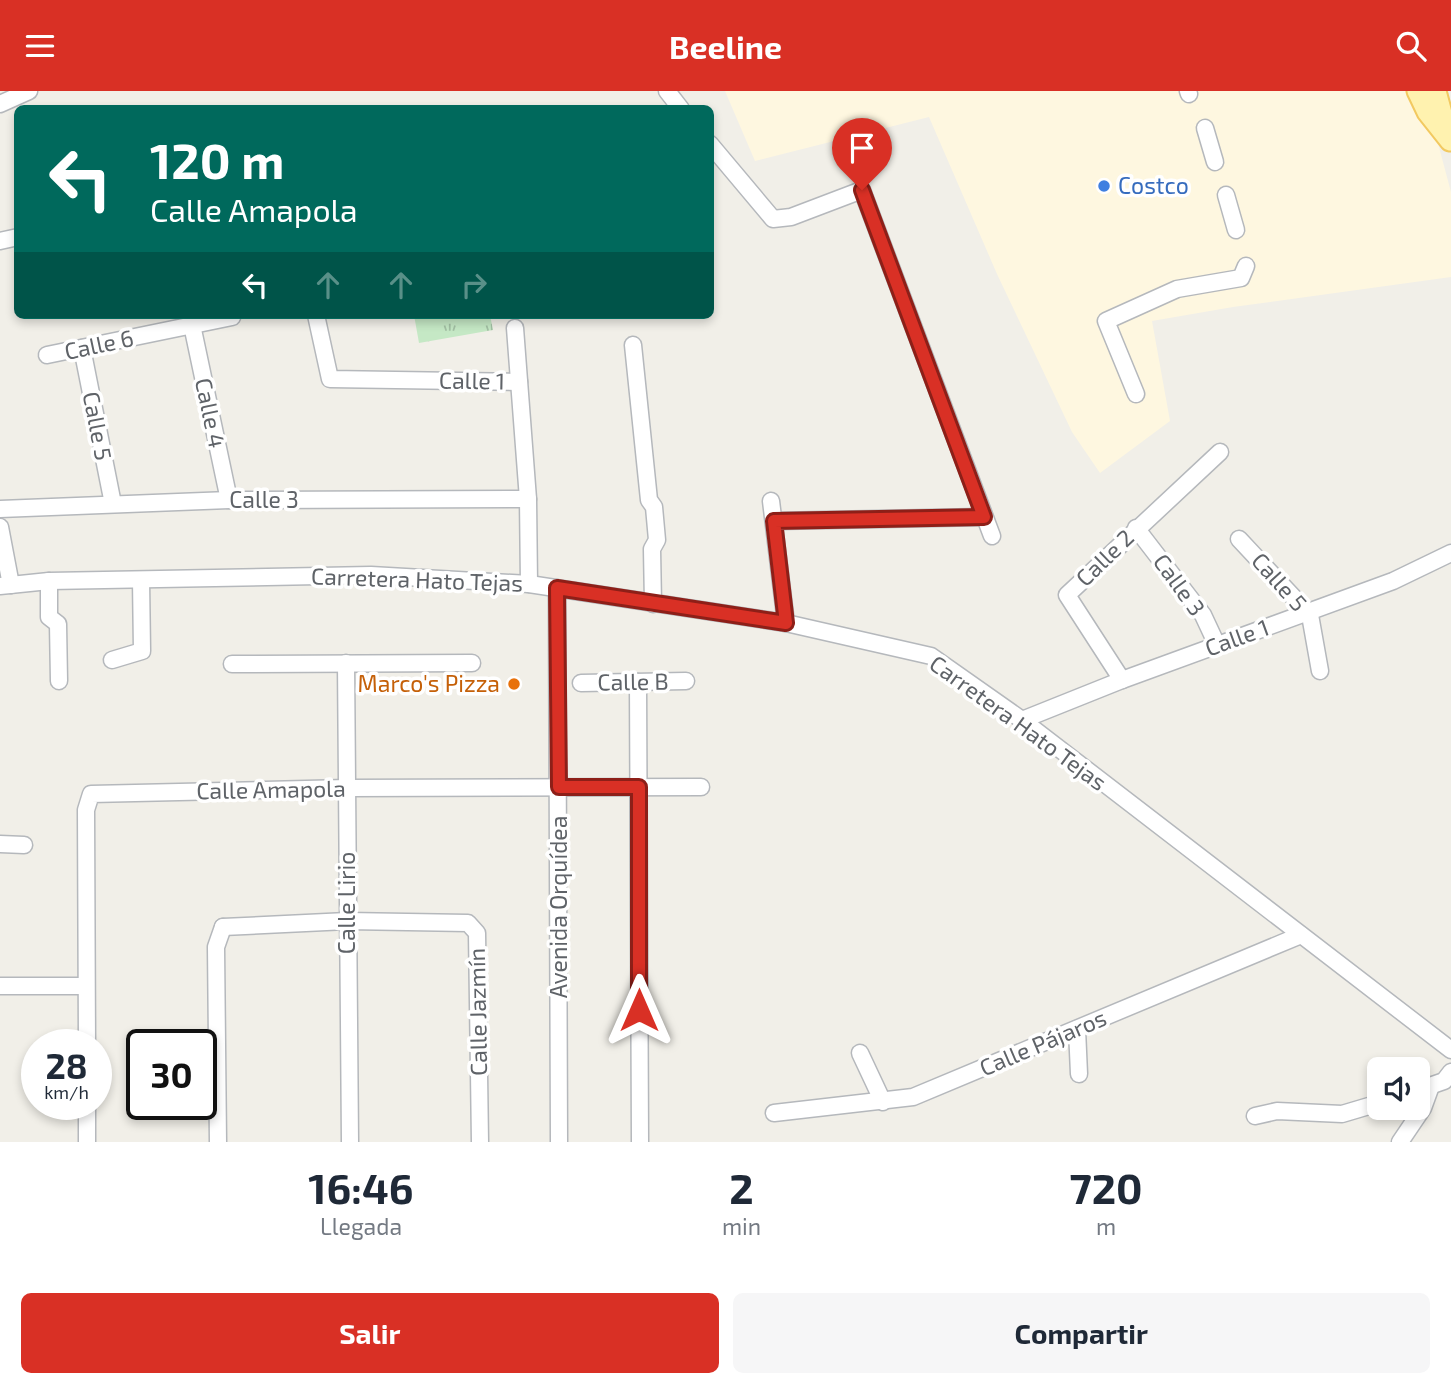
<!DOCTYPE html>
<html lang="es">
<meta charset="utf-8">
<style>
:root{--surface:#fff;--page:#f6f6f7;--text:#1f2937;--muted:#747a83;--accent:#d93025}
body{margin:0;font-family:"Exo 2",sans-serif;background:var(--page);color:var(--text);height:100vh;display:flex;flex-direction:column;font-size:26px;white-space:nowrap}
*{box-sizing:border-box;margin:0}
p{font-size:23px;color:var(--muted)}
.icon{flex:none;width:38px;height:38px;fill:none;stroke:currentColor;stroke-width:2;stroke-linecap:round;stroke-linejoin:round}
.map{position:relative;height:1051px;overflow:hidden}
.panel{display:flex;flex-direction:column;background:var(--surface);flex:1}
.panel>*{flex:none}
.guide{position:absolute;left:14px;top:14px;width:700px;height:214px;border-radius:10px;box-shadow:0 4px 10px #0003;background:#00695c;color:#fff;overflow:hidden}
.tools{position:absolute;left:1367px;top:966px;display:grid;gap:14px}
.tools a{display:grid;place-items:center;width:63px;height:63px;border-radius:10px;background:var(--surface);box-shadow:0 4px 10px #0003;font-size:35px}
.speed{position:absolute;left:21px;top:938px;display:flex;gap:14px;font-size:35px;font-weight:700;text-align:center}
.speed>*{display:grid;place-content:center;width:91px;height:91px;border-radius:50%;background:var(--surface);box-shadow:0 4px 10px #0003;line-height:1}
.speed small{font-size:18px;font-weight:400}
.speed .limit{border:4px solid #111;border-radius:10px;background:#fff;color:#111}
.pin{position:absolute;display:grid;place-items:center;width:60px;height:60px;color:#fff;margin:-72px -30px;border-radius:50% 50% 50% 0;rotate:-45deg;box-shadow:0 0 7px #0007}
.pin .icon{rotate:45deg}
.me{position:absolute;width:77px;margin:-38px;rotate:0deg;stroke-linejoin:round;filter:drop-shadow(0 0 5px #0008)}
.turn{display:flex;align-items:center;gap:24px;height:147px;padding:0 21px;font-size:32px}
.turn .icon{width:91px;height:91px;stroke-width:2.5}
.turn b{display:block;font-size:49px;line-height:60px}
.lanes{display:flex;align-items:center;height:66px;padding:0 21px;background:#0003;justify-content:center;gap:35px;direction:ltr}
.lanes .off{opacity:.35}
.eta{display:flex;justify-content:space-evenly;align-items:center;height:119px;text-align:center}
.eta b{font-size:42px;font-weight:700;line-height:49px}
.action{display:flex;gap:14px;margin-top:auto;padding:14px 21px}
.action a{flex:1;height:80px;border-radius:10px;background:var(--accent);color:#fff;font-size:28px;font-weight:700;line-height:80px;text-align:center}
.action a+a{background:var(--page);color:var(--text)}
header{display:flex;justify-content:space-between;align-items:center;height:91px;padding:0 21px;background:var(--accent);color:#fff;font-size:32px;font-weight:700}
.map>svg:first-child{display:block}
.commercial{fill:#fef7e0}
.park{fill:url(#park-tufts)}
.lines{fill:none;stroke-linecap:round;stroke-linejoin:round}
.minor-casing{stroke:#b5b8bc;stroke-width:19}
.major-casing{stroke:#f2c960;stroke-width:23}
.minor{stroke:#fff;stroke-width:16}
.major{stroke:#fff2af;stroke-width:19}
.route-casing{stroke:#8d1f18;stroke-width:18}
.route{stroke:#d93025;stroke-width:12}
.shop-dot{fill:#3f7fe0;stroke:#fff;stroke-width:2.5}
.food-dot{fill:#e8710a;stroke:#fff;stroke-width:2.5}
.labels{text-anchor:middle;stroke-width:7;stroke-linejoin:round;paint-order:stroke}
.shop-label{font-size:23px;fill:#366cbe;stroke:#fff;text-anchor:start}
.street-label{font-size:23px;fill:#5f6368;stroke:#fff}
.food-label{font-size:23px;fill:#c56008;stroke:#fff;text-anchor:end}
</style>
<header><svg class="icon" aria-label="menu" viewBox="0 0 24 24"><path d="M4 6h16M4 12h16M4 18h16"/></svg>Beeline<svg class="icon" aria-label="search" viewBox="0 0 24 24"><circle cx="10" cy="10" r="6"/><path d="M15 15l6 6"/></svg></header>
<div class="map">
<svg width="1451" height="1051" viewBox="0 0 1451 1051">
<defs>
<pattern id="park-tufts" width="24" height="20" patternUnits="userSpaceOnUse" patternTransform="scale(1.75)"><rect width="24" height="20" fill="#c5e8c5"/><path d="M3 7l-1-3M5 7V3M7 7l1-3M15 17l-1-3M17 17v-4M19 17l1-3" fill="none" stroke="#a3c0a4"/></pattern>
</defs>
<rect width="100%" height="100%" fill="#f1efe8"/>
<!-- commercial -->
<path class="commercial" d="M725,0H1424L1451,101V186L1233,216L1152,230L1170,330L1100,382L1072,341L997,183L929,26L755,70Z"/>
<!-- park -->
<path class="park" d="M414,224H490L493,239L419,252Z"/>
<g class="lines">
<defs>
<g id="minor">
<path d="M667,0L681,18"/>
<path d="M1188,0L1189,3"/>
<path d="M0,13L29,0"/>
<path d="M1205,37L1215,71"/>
<path d="M710,53L773,128L791,126L862,99L992,445"/>
<path d="M1226,104L1236,139"/>
<path d="M0,150L18,146"/>
<path d="M316,224L330,288L519,291"/>
<path d="M192,234L229,409"/>
<path d="M515,237L528,408L529,493"/>
<path d="M633,254L649,409L654,416L657,449L652,458L653,513"/>
<path d="M82,257L113,413"/>
<path d="M47,264L232,226"/>
<path d="M1136,303L1106,230L1177,198L1241,187L1246,175"/>
<path d="M771,410L786,532"/>
<path d="M0,418L229,409L528,408"/>
<path d="M774,430L984,426"/>
<path d="M0,436L11,494"/>
<path d="M1136,437L1203,524L1217,554"/>
<path d="M1239,448L1310,524L1320,580"/>
<path d="M49,490V526L58,533L59,590"/>
<path d="M0,495L49,490L371,484L529,493L786,532L931,565L1022,629L1451,959"/>
<path d="M557,497L559,1051"/>
<path d="M112,569L142,560L141,489"/>
<path d="M346,572L350,1051"/>
<path d="M232,573L472,572"/>
<path d="M1122,589L1067,504L1220,361"/>
<path d="M638,591L640,1051"/>
<path d="M581,592L686,590"/>
<path d="M1022,629L1122,589L1393,490L1451,462"/>
<path d="M0,753L24,754"/>
<path d="M223,836L347,830L468,832L477,842L480,1051"/>
<path d="M0,895H86"/>
<path d="M1077,938L1079,983"/>
<path d="M87,954L86,719L91,703L347,697L701,696"/>
<path d="M860,962L883,1011"/>
<path d="M1421,998L1444,990L1451,981"/>
<path d="M87,1013V1051"/>
<path d="M774,1022L913,1006L1301,844"/>
<path d="M1255,1025L1277,1020L1342,1023L1379,1012"/>
<path d="M218,1051L216,856L223,836"/>
<path d="M1400,1051L1423,1017L1431,995"/>
</g>
<g id="major">
<path d="M1417,0L1427,21L1450,50"/>
<path d="M1436,0L1447,41"/>
</g>
</defs>
<!-- minor casing -->
<use href="#minor" class="minor-casing"/>
<!-- major casing -->
<use href="#major" class="major-casing"/>
<!-- minor -->
<use href="#minor" class="minor"/>
<!-- major -->
<use href="#major" class="major"/>
</g>
<g class="lines">
<defs>
<path id="route" d="M639,919V696H559L557,497L786,532L774,430L984,426L862,99"/>
</defs>
<!-- route casing -->
<use href="#route" class="route-casing"/>
<!-- route -->
<use href="#route" class="route"/>
</g>
<!-- markers -->
<circle class="shop-dot" cx="1104" cy="95" r="7"/>
<circle class="food-dot" cx="514" cy="593" r="7"/>
<g class="labels">
<!-- shop labels -->
<g class="shop-label">
<text x="1118" y="103">Costco</text>
</g>
<!-- street labels -->
<g class="street-label">
<text transform="translate(99 254) rotate(-12)" y="8">Calle 6</text>
<text transform="translate(472 290) rotate(1)" y="8">Calle 1</text>
<text transform="translate(210 322) rotate(78)" y="8">Calle 4</text>
<text transform="translate(97 335) rotate(79)" y="8">Calle 5</text>
<text x="264" y="417">Calle 3</text>
<text transform="translate(1105 467) rotate(-44)" y="8">Calle 2</text>
<text transform="translate(417 489) rotate(2)" y="8">Carretera Hato Tejas</text>
<text transform="translate(1279 491) rotate(48)" y="8">Calle 5</text>
<text transform="translate(1179 494) rotate(54)" y="8">Calle 3</text>
<text transform="translate(1237 547) rotate(-20)" y="8">Calle 1</text>
<text transform="translate(633 591) rotate(-1)" y="8">Calle B</text>
<text transform="translate(1018 632) rotate(36)" y="8">Carretera Hato Tejas</text>
<text transform="translate(271 699) rotate(-1)" y="8">Calle Amapola</text>
<text transform="translate(347 812) rotate(-90)" y="8">Calle Lirio</text>
<text transform="translate(559 816) rotate(-90)" y="8">Avenida Orquídea</text>
<text transform="translate(478 921) rotate(-91)" y="8">Calle Jazmín</text>
<text transform="translate(1043 952) rotate(-23)" y="8">Calle Pájaros</text>
</g>
<!-- food labels -->
<g class="food-label">
<text x="500" y="601">Marco's Pizza</text>
</g>
</g>
</svg>
<div class="tools">
<a><svg class="icon" aria-label="sound" viewBox="0 0 24 24"><path d="M4 9h4l5-4v14l-5-4H4zM17 9q2 3 0 6"/></svg></a>
</div>
<div class="speed"><div>28<small>km/h</small></div><div class="limit">30</div></div>
<div class="pin" style="left:862px;top:99px;background:#d93025"><svg class="icon" aria-label="arrive" viewBox="0 0 24 24"><path d="M6 21V4h12l-3 4 3 4H6"/></svg></div>
<svg class="me" style="left:639px;top:919px" viewBox="-20 -20 40 40"><path d="M0-17L14 15 0 8-14 15z" fill="#d93025" stroke="#fff" stroke-width="4"/></svg>
<div class="guide">
<div class="turn"><svg class="icon" aria-label="left" viewBox="0 0 24 24"><path d="M17 20v-9H6M10 6l-5 5 5 5"/></svg><div><b>120 m</b>Calle Amapola</div></div>
<div class="lanes"><svg class="icon" aria-label="left" viewBox="0 0 24 24"><path d="M17 20v-9H6M10 6l-5 5 5 5"/></svg><svg class="icon off" aria-label="ahead" viewBox="0 0 24 24"><path d="M12 20V5M6 11l6-6 6 6"/></svg><svg class="icon off" aria-label="ahead" viewBox="0 0 24 24"><path d="M12 20V5M6 11l6-6 6 6"/></svg><svg class="icon off" aria-label="right" viewBox="0 0 24 24"><path d="M7 20v-9h11M14 6l5 5-5 5"/></svg></div>
</div>
</div>
<section class="panel">
<div class="eta">
<div><b>16:46</b><p>Llegada</p></div>
<div><b>2</b><p>min</p></div>
<div><b>720</b><p>m</p></div>
</div>
<div class="action"><a>Salir</a><a>Compartir</a></div>
</section>
